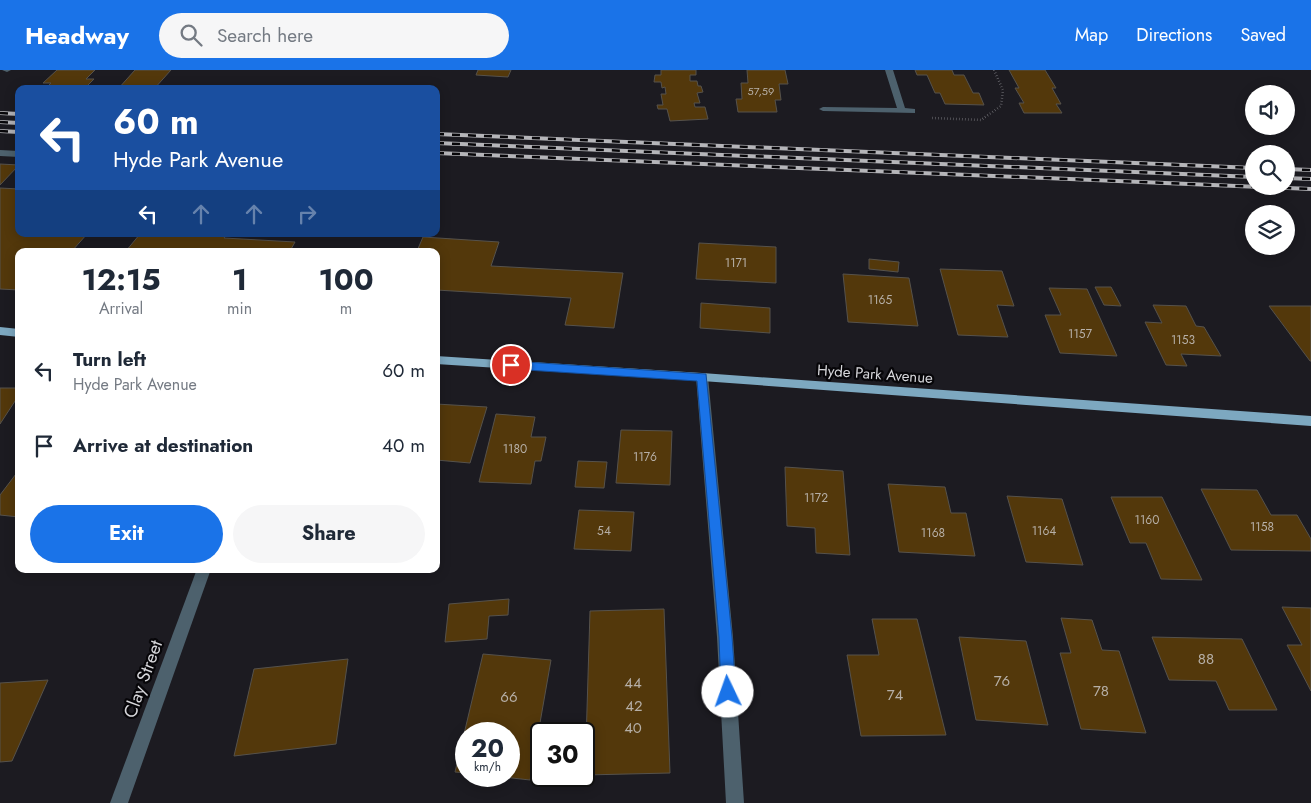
<!DOCTYPE html>
<style>
:root{--surface:#fff;--page:#f6f6f7;--text:#1f2937;--muted:#747a83;--accent:#1a73e8}
body{margin:0;font-family:Jost,sans-serif;background:var(--page);color:var(--text);height:100vh;display:flex;flex-direction:column;font-size:19px;white-space:nowrap}
*{box-sizing:border-box;margin:0}
p{font-size:16px;color:var(--muted)}
.icon{flex:none;width:28px;height:28px;fill:none;stroke:currentColor;stroke-width:2;stroke-linecap:round;stroke-linejoin:round}
.map{position:relative;flex:1;overflow:hidden}
.side{position:absolute;left:15px;top:178px;width:425px;height:325px;display:flex;flex-direction:column;background:var(--surface);border-radius:10px;box-shadow:0 2px 12px #0003}
.side>*{flex:none}
.banner{position:absolute;left:15px;top:15px;width:425px;height:152px;border-radius:10px;box-shadow:0 2px 12px #0003;background:#1a4fa0;color:#fff;overflow:hidden}
.fabs{position:absolute;left:1245px;top:15px;display:grid;gap:10px}
.fabs a{display:grid;place-items:center;width:50px;height:50px;border-radius:50%;background:var(--surface);box-shadow:0 2px 12px #0003;font-size:25px}
.speed{position:absolute;left:455px;top:652px;display:flex;gap:10px;font-size:25px;font-weight:700;text-align:center}
.speed>*{display:grid;place-content:center;width:65px;height:65px;border-radius:50%;background:var(--surface);box-shadow:0 2px 12px #0003;line-height:1}
.speed small{font-size:12px;font-weight:400}
.speed .limit{border:2px solid #111;border-radius:8px;background:#fff;color:#111}
.pin{position:absolute;display:grid;place-items:center;width:42px;height:42px;color:#fff;margin:-21px;border:2px solid #fff;border-radius:50%;box-shadow:0 1px 5px #0007}
.me{position:absolute;width:55px;margin:-28px;rotate:357deg;stroke-linejoin:round;filter:drop-shadow(0 0 4px #0008)}
.turn{display:flex;align-items:center;gap:18px;height:105px;padding:0 15px;font-size:22px}
.turn .icon{width:65px;height:65px;stroke-width:2.5}
.turn b{display:block;font-size:35px;line-height:42px}
.lanes{display:flex;align-items:center;height:48px;padding:0 15px;background:#0003;justify-content:center;gap:25px;direction:ltr}
.lanes .off{opacity:.35}
.eta{display:flex;justify-content:space-evenly;align-items:center;height:85px;text-align:center}
.eta b{font-size:30px;font-weight:700;line-height:35px}
.button{display:flex;gap:10px;margin-top:auto;padding:10px 15px}
.button a{flex:1;height:58px;border-radius:30px;background:var(--accent);color:#fff;font-size:20px;font-weight:700;line-height:58px;text-align:center}
.button a+a{background:var(--page);color:var(--text)}
ul{padding:0;list-style:none}
li{display:flex;align-items:center;gap:15px;height:75px;padding:0 15px}
li div{flex:1}
li b{display:block;font-size:19px}
li em{font-style:normal}
header{display:flex;align-items:center;gap:30px;box-sizing:border-box;height:70px;padding:0 25px;background:var(--accent);color:#fff}
header strong{font-size:24px}
nav{display:flex;gap:28px;margin-inline-start:auto;font-size:18px}
.search{width:350px;height:45px;background:var(--page);display:flex;align-items:center;gap:12px;box-sizing:border-box;padding:0 18px;border-radius:28px;color:var(--muted);font-size:19px}
.map>svg:first-child{display:block}
.building{fill:#53380b;stroke:#56524c}
.lines{fill:none;stroke-linecap:round;stroke-linejoin:round}
.path{stroke:#828287;stroke-width:2.5;stroke-dasharray:0.5 2.5;stroke-linecap:butt}
.service{fill:#4d616d;fill-rule:evenodd}
.minor{fill:#4d616d;fill-rule:evenodd}
.primary{fill:#7da8c0;fill-rule:evenodd}
.rail-casing{stroke:#b5b5b9;stroke-width:4}
.rail{stroke:#070609;stroke-width:2.5;stroke-dasharray:8;stroke-linecap:butt}
.route{fill:#1a73e8;stroke:#114b97}
.labels{text-anchor:middle;stroke-width:4.5;stroke-linejoin:round;paint-order:stroke}
.far-number-label{font-size:11px;fill:#b6afa7}
.number-label{font-size:12px;fill:#b6afa7}
.street-label{font-size:15px;fill:#d7d7db;stroke:#070609}
.near-number-label{font-size:15px;fill:#b6afa7}
.near-street-label{font-size:18px;fill:#d7d7db;stroke:#070609}
</style>
<header>
<strong>Headway</strong>
<div class="search"><svg class="icon" aria-label="search" viewBox="0 0 24 24"><circle cx="10" cy="10" r="6"/><path d="M15 15l6 6"/></svg>Search here</div>
<nav><a>Map</a><a>Directions</a><a>Saved</a></nav>
</header>
<div class="map">
<svg width="1311" height="733" viewBox="0 0 1311 733">
<rect width="100%" height="100%" fill="#1c1b21"/>
<!-- building -->
<g class="building">
<path d="M57,0H95L86,9H94L84,19L46,18L51,13H43Z"/>
<path d="M135,0H171L154,19H118Z"/>
<path d="M478,0H511L508,7L476,5Z"/>
<path d="M661,0H696V5H690V11H697L698,16H701L703,22L697,23L700,33H694L695,37H705L708,49L670,51L667,39H658L657,35H663L661,24H666L665,17L662,18L661,12H654L655,5H661Z"/>
<path d="M747,0H785L788,14H779L781,30H775L777,42H738L736,29H742L741,13H748Z"/>
<path d="M915,0H952L954,5H964L973,23H979L984,35L945,34L940,23H935L927,5H917Z"/>
<path d="M1009,0H1045L1056,18H1052L1061,34H1056L1062,43H1024L1019,33H1024L1015,18H1019Z"/>
<path d="M0,94L19,95L0,115Z"/>
<path d="M0,118L19,119V164H87L72,181H19V220L0,219Z"/>
<path d="M140,164H227L224,168L295,172L290,181H126Z"/>
<path d="M423,167L499,172L491,196L623,203L614,258L565,255L571,228L436,220V181H417Z"/>
<path d="M699,173L776,177V213L696,209Z"/>
<path d="M869,189L899,192L898,202L869,199Z"/>
<path d="M940,199L1002,201L1014,236L997,235L1008,267L958,265Z"/>
<path d="M843,204L909,208L918,256L848,252Z"/>
<path d="M1095,217H1111L1121,236L1104,235Z"/>
<path d="M1049,218L1087,219L1117,286L1060,283L1045,245H1061Z"/>
<path d="M701,233L770,238V263L700,258Z"/>
<path d="M1153,235L1186,236L1196,256L1204,257L1221,286L1181,284L1187,296L1166,295L1145,252L1162,253Z"/>
<path d="M1269,236H1311V291H1310Z"/>
<path d="M0,318H19V325L0,354Z"/>
<path d="M436,334L487,337L470,393L436,390Z"/>
<path d="M496,344L535,347L531,367H546L541,391H535L531,414L479,412Z"/>
<path d="M621,360L672,361L670,415L616,413Z"/>
<path d="M578,391L607,392L604,418L575,417Z"/>
<path d="M785,397L843,401L850,485L816,483L815,458L787,456Z"/>
<path d="M19,400V447L0,445V425Z"/>
<path d="M888,414L945,417L951,443H966L975,486L899,482Z"/>
<path d="M1201,419L1257,420L1271,445H1297L1311,469V481L1231,480Z"/>
<path d="M1007,426L1062,429L1083,495L1026,492Z"/>
<path d="M1111,427H1162L1202,510L1161,509L1146,473H1130Z"/>
<path d="M579,440L634,442L631,481L574,479Z"/>
<path d="M509,529L508,545L489,546L487,569L445,572L449,534Z"/>
<path d="M1282,537L1311,538V621L1287,575H1302Z"/>
<path d="M664,539L670,703L585,705L590,541Z"/>
<path d="M1061,548L1092,550L1102,580L1119,581L1146,663L1081,659L1060,583H1071Z"/>
<path d="M872,549H917L946,665L861,666L847,585H879Z"/>
<path d="M959,567L1026,571L1048,655L976,650Z"/>
<path d="M1152,567L1242,569L1277,640H1229L1216,611L1169,610Z"/>
<path d="M483,584L551,590L530,710L494,706H509V664H466V703L455,702Z"/>
<path d="M348,589L336,674L234,686L254,599Z"/>
<path d="M48,610L12,691L0,692V613Z"/>
</g>
<g class="lines">
<!-- path -->
<path class="path" d="M932,48L981,50L1001,36L1003,20L994,0"/>
<!-- service -->
<g class="service">
<path d="M2,0H11L7,2Z"/>
<path d="M885,0H893L905,38L915,39V43L823,41L819,39L823,37L897,38Z"/>
</g>
<!-- minor -->
<g class="minor">
<path d="M0,80L19,81V87L0,86Z"/>
<path d="M702,303L708,307L733,567L744,733H726L717,567L696,307Z"/>
<path d="M197,499H211L128,733H110Z"/>
</g>
<!-- primary -->
<g class="primary">
<path d="M0,257L19,259V267L0,265Z"/>
<path d="M436,286L702,303L1311,346V356L702,311L436,294Z"/>
</g>
<defs>
<g id="rail">
<path d="M0,43L19,44"/>
<path d="M0,52L19,53"/>
<path d="M0,61L19,62"/>
<path d="M436,64L1254,98"/>
<path d="M436,73L1254,107"/>
<path d="M436,83L1311,119"/>
<path d="M1286,99L1311,100"/>
<path d="M1286,108L1311,109"/>
</g>
</defs>
<!-- rail casing -->
<use href="#rail" class="rail-casing"/>
<!-- rail -->
<use href="#rail" class="rail"/>
</g>
<!-- route -->
<path class="route" d="M511,291L706,304L732,567L736,622L734,627L728,629L723,627L721,622L719,567L697,311L511,299L506,295Z"/>
<g class="labels">
<!-- far-number labels -->
<g class="far-number-label">
<text x="761" y="25">57,59</text>
</g>
<!-- number labels -->
<g class="number-label">
<text x="736" y="197">1171</text>
<text x="880" y="234">1165</text>
<text x="1080" y="268">1157</text>
<text x="1183" y="274">1153</text>
<text x="515" y="383">1180</text>
<text x="645" y="391">1176</text>
<text x="816" y="432">1172</text>
<text x="1147" y="454">1160</text>
<text x="1262" y="461">1158</text>
<text x="604" y="465">54</text>
<text x="1044" y="465">1164</text>
<text x="933" y="467">1168</text>
</g>
<!-- street labels -->
<g class="street-label">
<text transform="translate(875 304) rotate(4)" y="5">Hyde Park Avenue</text>
</g>
<!-- near-number labels -->
<g class="near-number-label">
<text x="1206" y="594">88</text>
<text x="1002" y="616">76</text>
<text x="633" y="618">44</text>
<text x="1101" y="626">78</text>
<text x="895" y="630">74</text>
<text x="509" y="632">66</text>
<text x="634" y="641">42</text>
<text x="633" y="663">40</text>
</g>
<!-- near-street labels -->
<g class="near-street-label">
<text transform="translate(143 609) rotate(-70)" y="6">Clay Street</text>
</g>
</g>
</svg>
<div class="fabs">
<a><svg class="icon" aria-label="sound" viewBox="0 0 24 24"><path d="M4 9h4l5-4v14l-5-4H4zM17 9q2 3 0 6"/></svg></a>
<a><svg class="icon" aria-label="search" viewBox="0 0 24 24"><circle cx="10" cy="10" r="6"/><path d="M15 15l6 6"/></svg></a>
<a><svg class="icon" aria-label="layers" viewBox="0 0 24 24"><path d="M12 4l9 5-9 5-9-5zM3 14l9 5 9-5"/></svg></a>
</div>
<div class="speed"><div>20<small>km/h</small></div><div class="limit">30</div></div>
<div class="pin" style="left:511px;top:295px;background:#d93025"><svg class="icon" aria-label="arrive" viewBox="0 0 24 24"><path d="M6 21V4h12l-3 4 3 4H6"/></svg></div>
<svg class="me" style="left:728px;top:622px" viewBox="-20 -20 40 40"><circle r="19" fill="#fff"/><path d="M0-13L10 11 0 6-10 11z" fill="#1a73e8"/></svg>
<div class="banner">
<div class="turn"><svg class="icon" aria-label="left" viewBox="0 0 24 24"><path d="M17 20v-9H6M10 6l-5 5 5 5"/></svg><div><b>60 m</b>Hyde Park Avenue</div></div>
<div class="lanes"><svg class="icon" aria-label="left" viewBox="0 0 24 24"><path d="M17 20v-9H6M10 6l-5 5 5 5"/></svg><svg class="icon off" aria-label="ahead" viewBox="0 0 24 24"><path d="M12 20V5M6 11l6-6 6 6"/></svg><svg class="icon off" aria-label="ahead" viewBox="0 0 24 24"><path d="M12 20V5M6 11l6-6 6 6"/></svg><svg class="icon off" aria-label="right" viewBox="0 0 24 24"><path d="M7 20v-9h11M14 6l5 5-5 5"/></svg></div>
</div>
<section class="side">
<div class="eta">
<div><b>12:15</b><p>Arrival</p></div>
<div><b>1</b><p>min</p></div>
<div><b>100</b><p>m</p></div>
</div>
<ul>
<li><svg class="icon" aria-label="left" viewBox="0 0 24 24"><path d="M17 20v-9H6M10 6l-5 5 5 5"/></svg><div><b>Turn left</b><p>Hyde Park Avenue</p></div><em>60 m</em></li>
<li><svg class="icon" aria-label="arrive" viewBox="0 0 24 24"><path d="M6 21V4h12l-3 4 3 4H6"/></svg><div><b>Arrive at destination</b></div><em>40 m</em></li>
</ul>
<div class="button"><a>Exit</a><a>Share</a></div>
</section>
</div>
